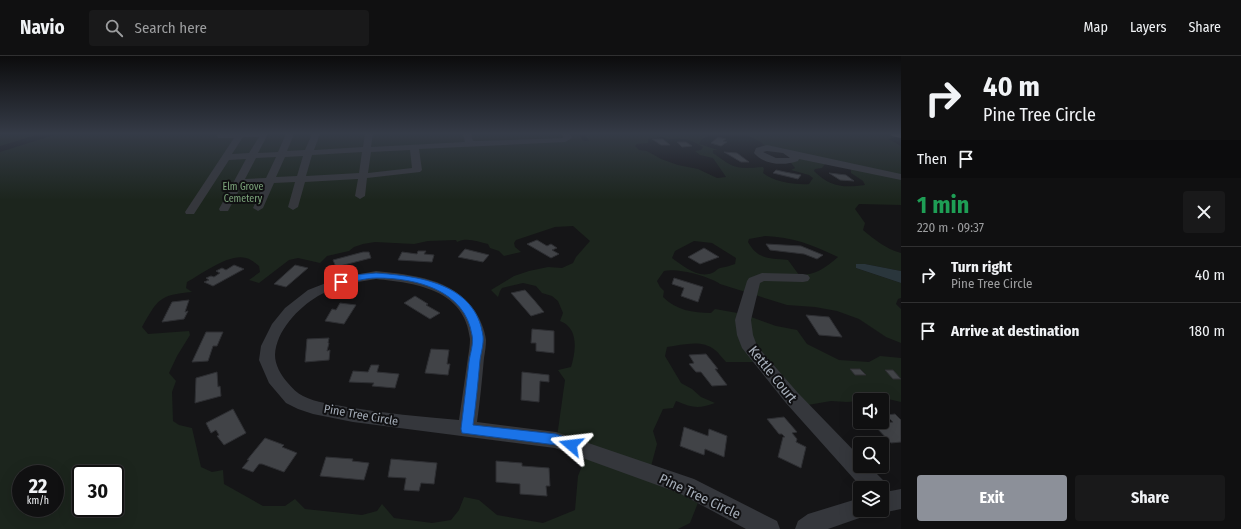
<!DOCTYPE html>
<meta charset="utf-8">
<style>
:root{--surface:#101011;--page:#19191a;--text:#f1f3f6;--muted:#9c9d9f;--line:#303031;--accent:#8c9099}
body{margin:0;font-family:"Fira Sans Condensed",sans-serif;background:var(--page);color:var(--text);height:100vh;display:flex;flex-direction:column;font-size:15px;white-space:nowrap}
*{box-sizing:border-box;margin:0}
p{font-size:13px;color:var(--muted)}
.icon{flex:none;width:22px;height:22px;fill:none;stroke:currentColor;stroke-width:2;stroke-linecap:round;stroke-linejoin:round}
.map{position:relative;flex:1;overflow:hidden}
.panel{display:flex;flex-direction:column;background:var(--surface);width:340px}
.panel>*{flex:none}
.top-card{background:#101011;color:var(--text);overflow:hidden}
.fabs{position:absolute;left:853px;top:337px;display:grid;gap:8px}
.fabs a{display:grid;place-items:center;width:36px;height:36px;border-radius:4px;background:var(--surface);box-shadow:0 4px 16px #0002,0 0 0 1px var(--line);font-size:20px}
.speed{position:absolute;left:12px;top:409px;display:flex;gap:8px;font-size:20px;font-weight:700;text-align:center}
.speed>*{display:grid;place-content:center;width:52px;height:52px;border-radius:50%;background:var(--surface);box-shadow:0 4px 16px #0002,0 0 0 1px var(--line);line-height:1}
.speed small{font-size:10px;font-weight:400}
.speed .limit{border:2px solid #111;border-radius:6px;background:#fff;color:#111}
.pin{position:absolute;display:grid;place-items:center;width:34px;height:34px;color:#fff;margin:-17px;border-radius:8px;box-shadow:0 2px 6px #0006}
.me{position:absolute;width:44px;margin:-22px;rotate:287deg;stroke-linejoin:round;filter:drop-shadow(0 0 3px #0008)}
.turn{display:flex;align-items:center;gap:14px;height:84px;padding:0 16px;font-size:18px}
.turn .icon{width:52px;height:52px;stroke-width:2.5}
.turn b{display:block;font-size:28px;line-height:34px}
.then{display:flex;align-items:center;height:38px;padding:0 16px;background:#0003;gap:8px;font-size:15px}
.round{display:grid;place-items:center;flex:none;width:42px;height:42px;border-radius:4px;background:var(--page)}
.overview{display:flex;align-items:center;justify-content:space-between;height:68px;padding:0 16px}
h1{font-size:24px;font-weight:700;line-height:30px;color:#1e9e55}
.action{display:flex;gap:8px;margin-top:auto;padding:8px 16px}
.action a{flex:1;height:46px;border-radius:4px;background:var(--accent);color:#fff;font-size:16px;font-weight:700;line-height:46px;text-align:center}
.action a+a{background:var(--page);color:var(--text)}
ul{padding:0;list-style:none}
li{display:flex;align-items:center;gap:12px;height:56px;padding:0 16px;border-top:1px solid var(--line)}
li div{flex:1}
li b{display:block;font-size:15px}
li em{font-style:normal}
header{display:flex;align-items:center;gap:24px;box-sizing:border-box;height:56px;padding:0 20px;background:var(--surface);border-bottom:1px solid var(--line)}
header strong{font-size:19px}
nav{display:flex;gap:22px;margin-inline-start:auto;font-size:14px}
.search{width:280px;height:36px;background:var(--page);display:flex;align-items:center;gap:10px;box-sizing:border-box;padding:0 14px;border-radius:4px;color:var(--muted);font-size:15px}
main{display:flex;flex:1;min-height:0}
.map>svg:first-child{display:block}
.green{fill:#1c251d;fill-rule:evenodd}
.water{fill:#2a363c}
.building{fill:#414347;stroke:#2e2f33}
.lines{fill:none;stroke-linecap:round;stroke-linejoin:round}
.minor{fill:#35373c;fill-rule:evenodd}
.major{fill:#51545b;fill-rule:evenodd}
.route{fill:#1a73e8;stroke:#114b97}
.labels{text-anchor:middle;stroke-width:4;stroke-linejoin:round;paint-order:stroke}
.far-park-label{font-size:10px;fill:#7ca57b;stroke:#101012}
.street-label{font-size:12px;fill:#a5adb8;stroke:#101012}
.near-street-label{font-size:14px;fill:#a5adb8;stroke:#101012}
</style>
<header>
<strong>Navio</strong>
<div class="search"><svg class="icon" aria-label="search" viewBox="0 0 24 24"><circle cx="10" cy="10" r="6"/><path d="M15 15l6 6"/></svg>Search here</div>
<nav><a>Map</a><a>Layers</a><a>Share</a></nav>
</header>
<main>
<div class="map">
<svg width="901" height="473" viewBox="0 0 901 473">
<rect width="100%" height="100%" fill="#151517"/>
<!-- green -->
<g class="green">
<path d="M0,78H40L0,90Z"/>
<path d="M57,78H579L583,85H589L585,78H711L701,84L699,88L718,94H713V97C735,113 736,113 763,111L764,113L763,117C774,126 795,129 809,128L813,122L809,119L791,114L795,112L788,103L796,99L766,91L761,86L744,78H896L901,80L889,83L901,90V149L859,148L855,153L865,167L863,174C875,184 886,193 901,197V215L865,208L856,212L901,227V242L898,243L896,248L901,253V287L886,281L859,263L837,255L815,251L787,249L720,228C708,220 678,212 664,215L657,225L660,231L664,235L663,241C676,254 693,257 711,257L715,253L743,258L776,270L797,274L807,288L839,304L869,306L880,300L901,302V346L888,343L860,344V345L847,346L831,345L802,350L760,306H726C722,302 719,297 715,294C701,283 683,289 667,291L665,300L681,327L692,333L701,341L715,347C698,353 693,352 676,345L673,352L663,353L653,375L657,388L650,414L701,439L690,467L678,473H0V96ZM663,81C669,85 675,82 682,83C690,83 696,87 703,91L701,94L695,95L700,99L713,102L726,121L717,122L698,113L678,109L661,103L647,95L639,94L635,90L637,88L648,87V83ZM826,107L851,112V117L863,125L865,129C843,132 830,131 814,115L815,113L822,112ZM573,170L590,185L576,201L573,207L562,212L548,211L529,215L514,220L491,234L498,241L500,235L502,232L523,227L536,230L542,237L552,240L558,245L563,257L560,265C579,272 576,295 571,311L558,314L565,324L557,381L588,395L578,420L575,454L543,467L497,459L479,444L464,441L459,454L451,464L432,467L394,462L382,448L377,455L362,459L305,453L295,443L285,450H263L224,428L223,414L212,416L201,411L192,372L179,369L173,365L172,336L176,325L169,317L177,300L190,279L189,275L148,278L142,271C158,243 159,239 192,236L186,232L187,226C202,218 229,197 246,202C251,203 255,207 259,210L260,216L249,224L259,227L289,204L298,202L320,207L327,200L349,195L354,191L363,188L375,186L414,188L428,185L456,184L457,186C467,181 478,186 488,188L490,192L499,195L504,200L521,196L515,191L514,187L516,184L555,171ZM765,180C793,181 813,189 838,201C825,212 816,219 799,219L788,204C769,202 758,204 748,186L749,183ZM694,185L712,187L736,202L735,208C730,210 725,211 720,212C717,213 715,216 712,217C698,223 682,209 672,202L675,195ZM21,418H55V452H21ZM81,418H115V452H81Z"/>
</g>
<!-- water -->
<path class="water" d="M856,208H865L901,215V227L856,212Z"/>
<!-- building -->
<g class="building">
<path d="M718,81L726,83L723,85L727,86L721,90L711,87Z"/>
<path d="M652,83H663L670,89H661Z"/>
<path d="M677,86H686L692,90L682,91Z"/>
<path d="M724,96L737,97L749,106H741Z"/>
<path d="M776,114L785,116L801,119L798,123L773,117Z"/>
<path d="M829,117L846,119L854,125L840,124Z"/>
<path d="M537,184L547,190L551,188L557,192L552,194L559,198L551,202L527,188Z"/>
<path d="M766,188L801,190L823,199L817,203L804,198L770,194Z"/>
<path d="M704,192L719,201L700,208L688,201Z"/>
<path d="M465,193L489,199L483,206L458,201Z"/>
<path d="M418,195H426L424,198L434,199L432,206L398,204L402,196L417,198Z"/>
<path d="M363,196H369L371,202L336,211L333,204Z"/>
<path d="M234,209L244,213L213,230L204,226L209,224L206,222L211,220L214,221L220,217L216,215L222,212L226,214Z"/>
<path d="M295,209L308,212L286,231L274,228Z"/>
<path d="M674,222L703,231L698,246L681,240L684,232L672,228Z"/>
<path d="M525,234L534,244L544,256L531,260L511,237Z"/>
<path d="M415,240L428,248L426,249L440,257L430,263L404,247Z"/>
<path d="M189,244L185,256L188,255L184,263L162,266L172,246Z"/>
<path d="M340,247L356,249L344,268L325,265L332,253L336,254Z"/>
<path d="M806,259L829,261L842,281L819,279Z"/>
<path d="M532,273L554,275V297L536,295V287H531Z"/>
<path d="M206,276H223L217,290H213L208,305L192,306Z"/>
<path d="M329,282L328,287H329L327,295L330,294L329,304L305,306L307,283Z"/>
<path d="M431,293L449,294L447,308H450L448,319L425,317Z"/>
<path d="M706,298L718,313H715L727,329L712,330L701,316H696L689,308L694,307L689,299Z"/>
<path d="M371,309H379L377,316L399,318L395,332L372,330L374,327L349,326L353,315L368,316Z"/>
<path d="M850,313H860L866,319H855Z"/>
<path d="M885,314H893L901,323H893Z"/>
<path d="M217,316L218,331L220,330L221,340L195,347L196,322Z"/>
<path d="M522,316L549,319V326L540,325L539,346L521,344Z"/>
<path d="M233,353L246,377L224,389L217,380L219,379L216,374L211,377L206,367Z"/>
<path d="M895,358L901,364V386L891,387L873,368L893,366L886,359Z"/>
<path d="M784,361L797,376L792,377L797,383L796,386L806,391L801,412L778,401L783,381H785L782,378H779L767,363Z"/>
<path d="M684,371L708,380L709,373L727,380L724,401L705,393L704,399L680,390Z"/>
<path d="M265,382L284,389L282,391L297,397L284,416L262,408H259L253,416L242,412L249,404H247Z"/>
<path d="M326,401L353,403L352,405L369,407L364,424L320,420Z"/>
<path d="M391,403L437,407L434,428L421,427L419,435L404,434L406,422L388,421Z"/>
<path d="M496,405L522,407V410L549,412L550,430H546L547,440L520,438V428L496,426Z"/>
</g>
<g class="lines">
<!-- minor -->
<g class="minor">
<path d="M217,78H268L258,97L278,96L286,78H294L287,95L305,94L312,78H320L314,94L363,91L365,78H373L371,91L465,86L463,78H471L473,85H480L563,82L562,78H570L572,82L565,86L419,93L422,114L420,116L367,122L365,140L360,143L355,140L358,123L305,126L298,151L293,154L288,151L295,126L274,127L263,152L258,155L253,152L264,128L242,129L228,155H220L219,153L246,103L229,104L194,158H186L185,156L234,82H218ZM243,81H259L249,97L232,98ZM410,94L412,112L368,117L371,96ZM362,96L359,117L306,120L312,99ZM303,100L297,120L276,121L285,101ZM276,101L266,122L245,123L256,102Z"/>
<path d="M767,89L901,118V124L799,103L798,105C784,110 764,109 754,97L756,92ZM767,95L783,97L790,102H776L763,96Z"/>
<path d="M376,215C412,219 453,222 475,255C480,263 485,274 486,284C486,290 485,296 484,302C482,324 480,345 477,366L556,376L694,423L777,465L780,473H746L679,437L555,392L353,366L313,358L298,353L286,347L269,327L259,304L261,290L272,268L285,252L308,234L339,222ZM376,223C415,227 465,233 470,283C470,289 469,295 468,301C465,322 462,343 459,364C422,361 384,357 347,351C333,348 316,347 303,340C297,337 292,332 287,326C281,319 275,309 275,299C276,275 298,252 318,240C336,230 356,226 376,223Z"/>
<path d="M762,217L803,218L808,219L810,222L808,225L803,226L764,225L760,227L751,264L753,279L757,290L798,337L860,401V410H869L884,425L887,432L885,436L901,433V453L882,457L874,454H882V432H862L786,347L742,292L737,279L735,264L747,225L749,222Z"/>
<path d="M860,442V454H870L868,459L828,473H795L798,465L808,458Z"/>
</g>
<!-- major -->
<path class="major" d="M891,78H901V82L892,80Z"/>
</g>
<!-- sky -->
<linearGradient id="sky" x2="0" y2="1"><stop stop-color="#0c0c0d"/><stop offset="0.54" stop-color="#353b47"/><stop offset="1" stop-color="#353b47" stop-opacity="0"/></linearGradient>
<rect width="901" height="144" fill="url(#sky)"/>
<!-- route -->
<path class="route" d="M376,217C418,220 476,227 483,280C484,287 481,297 480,304C478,326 476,347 473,369L556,378L575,385L577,389L575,393L571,394L556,389L462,377L461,373C464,351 466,328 469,306C470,298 474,287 472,279C465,234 416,222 377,222C364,222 353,226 341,229L336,226L338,224L354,219Z"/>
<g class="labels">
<!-- far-park labels -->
<g class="far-park-label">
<text x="243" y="134">Elm Grove<tspan x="243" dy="12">Cemetery</tspan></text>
</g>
<!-- street labels -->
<g class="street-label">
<text transform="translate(361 359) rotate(10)" y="4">Pine Tree Circle</text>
</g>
<!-- near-street labels -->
<g class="near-street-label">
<text transform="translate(773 318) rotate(51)" y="5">Kettle Court</text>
<text transform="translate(700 440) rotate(25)" y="5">Pine Tree Circle</text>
</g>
</g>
</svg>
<div class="fabs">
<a><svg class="icon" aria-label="sound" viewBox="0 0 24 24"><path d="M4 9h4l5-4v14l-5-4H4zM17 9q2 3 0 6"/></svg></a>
<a><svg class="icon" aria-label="search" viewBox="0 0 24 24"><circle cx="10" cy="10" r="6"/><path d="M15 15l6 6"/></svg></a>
<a><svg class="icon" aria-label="layers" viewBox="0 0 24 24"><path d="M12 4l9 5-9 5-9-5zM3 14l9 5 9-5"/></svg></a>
</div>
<div class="speed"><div>22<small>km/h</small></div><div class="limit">30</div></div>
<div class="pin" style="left:341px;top:226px;background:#d93025"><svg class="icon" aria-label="arrive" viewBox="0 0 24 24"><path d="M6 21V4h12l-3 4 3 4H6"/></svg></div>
<svg class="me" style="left:571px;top:389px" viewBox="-20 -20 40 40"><path d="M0-17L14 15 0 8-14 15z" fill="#1a73e8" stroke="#fff" stroke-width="4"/></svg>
</div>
<section class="panel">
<div class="top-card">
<div class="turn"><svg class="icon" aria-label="right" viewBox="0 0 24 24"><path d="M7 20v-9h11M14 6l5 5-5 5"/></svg><div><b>40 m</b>Pine Tree Circle</div></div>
<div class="then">Then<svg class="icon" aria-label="arrive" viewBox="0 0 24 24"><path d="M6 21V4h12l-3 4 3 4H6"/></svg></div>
</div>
<div class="overview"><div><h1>1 min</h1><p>220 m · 09:37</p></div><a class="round"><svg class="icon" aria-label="close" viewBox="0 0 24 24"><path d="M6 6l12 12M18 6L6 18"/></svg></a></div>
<ul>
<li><svg class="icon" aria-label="right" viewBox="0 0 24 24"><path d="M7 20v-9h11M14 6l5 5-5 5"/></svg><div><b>Turn right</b><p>Pine Tree Circle</p></div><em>40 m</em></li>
<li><svg class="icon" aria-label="arrive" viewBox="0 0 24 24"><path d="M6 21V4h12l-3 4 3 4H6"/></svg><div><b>Arrive at destination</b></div><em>180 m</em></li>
</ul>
<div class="action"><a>Exit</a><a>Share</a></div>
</section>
</main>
